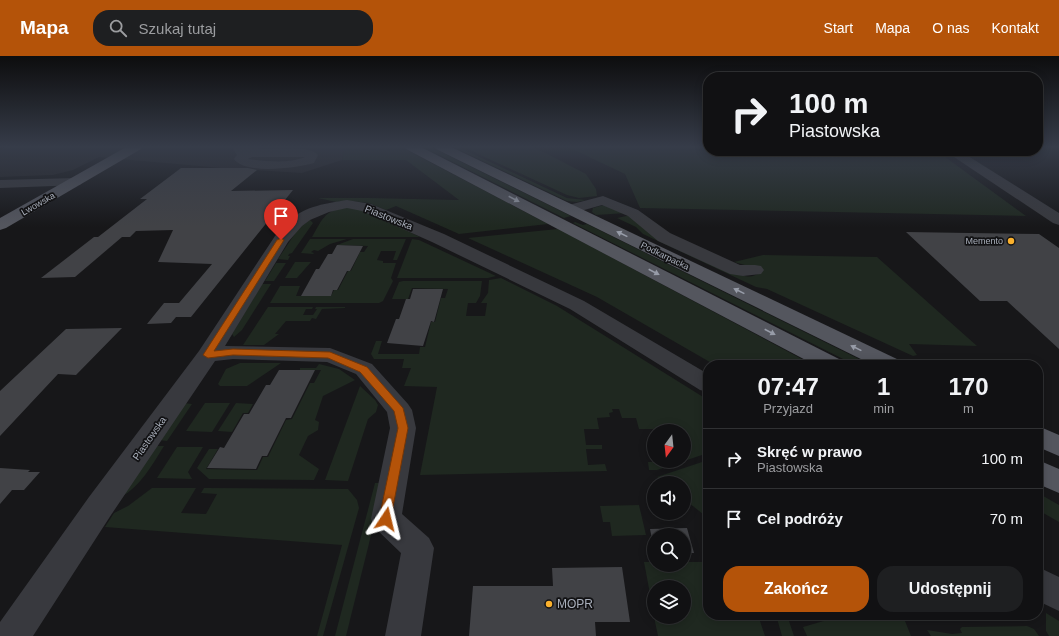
<!DOCTYPE html>
<html lang="pl">
<meta charset="utf-8">
<style>
:root{--surface:#111113;--page:#1e1f21;--text:#f1f3f6;--muted:#9c9da0;--line:#303133;--accent:#b45309}
body{margin:0;font-family:Arial,sans-serif;background:var(--page);color:var(--text);height:100vh;display:flex;flex-direction:column;font-size:15px;white-space:nowrap}
*{box-sizing:border-box;margin:0}
p{font-size:13px;color:var(--muted)}
.icon{flex:none;width:22px;height:22px;fill:none;stroke:currentColor;stroke-width:2;stroke-linecap:round;stroke-linejoin:round}
.map{position:relative;flex:1;overflow:hidden}
.drawer{position:absolute;left:703px;top:304px;width:340px;height:260px;display:flex;flex-direction:column;background:var(--surface);border-radius:16px;box-shadow:0 2px 10px #0003,0 0 0 1px var(--line)}
.drawer>*{flex:none}
.guide{position:absolute;left:703px;top:16px;width:340px;height:84px;border-radius:16px;box-shadow:0 2px 10px #0003,0 0 0 1px var(--line);background:#111113;color:var(--text);overflow:hidden}
.needle{width:26px;rotate:195deg}
.fabs{position:absolute;left:647px;top:368px;display:grid;gap:8px}
.fabs a{display:grid;place-items:center;width:44px;height:44px;border-radius:50%;background:var(--surface);box-shadow:0 2px 10px #0003,0 0 0 1px var(--line);font-size:20px}
.pin{position:absolute;display:grid;place-items:center;width:34px;height:34px;color:#fff;margin:-41px -17px;border-radius:50% 50% 50% 0;rotate:-45deg;box-shadow:0 0 4px #0007}
.pin .icon{rotate:45deg}
.me{position:absolute;width:44px;margin:-22px;rotate:10deg;stroke-linejoin:round;filter:drop-shadow(0 0 3px #0008)}
.turn{display:flex;align-items:center;gap:14px;height:84px;padding:0 20px;font-size:18px}
.turn .icon{width:52px;height:52px;stroke-width:2.5}
.turn b{display:block;font-size:28px;line-height:34px}
.eta{display:flex;justify-content:space-evenly;align-items:center;height:68px;text-align:center}
.eta b{font-size:24px;font-weight:600;line-height:28px}
.action{display:flex;gap:8px;margin-top:auto;padding:8px 20px}
.action a{flex:1;height:46px;border-radius:16px;background:var(--accent);color:#fff;font-size:16px;font-weight:600;line-height:46px;text-align:center}
.action a+a{background:var(--page);color:var(--text)}
ul{padding:0;list-style:none}
li{display:flex;align-items:center;gap:12px;height:60px;padding:0 20px;border-top:1px solid var(--line)}
li div{flex:1}
li b{display:block;font-size:15px}
li em{font-style:normal}
header{display:flex;align-items:center;gap:24px;box-sizing:border-box;height:56px;padding:0 20px;background:var(--accent);color:#fff}
header strong{font-size:19px}
nav{display:flex;gap:22px;margin-inline-start:auto;font-size:14px}
.search{width:280px;height:36px;background:var(--page);display:flex;align-items:center;gap:10px;box-sizing:border-box;padding:0 14px;border-radius:16px;color:var(--muted);font-size:15px}
.map>svg:first-child{display:block}
.built{fill:#232326}
.green{fill:#1f2820}
.building{fill:#414246}
.lines{fill:none;stroke-linecap:round;stroke-linejoin:round}
.minor{fill:#38393e;fill-rule:evenodd}
.major{fill:#54565e;fill-rule:evenodd}
.oneway{fill:#979ca8}
.route{fill:#b45309;stroke:#753606}
.poi-dot{fill:#fbb12d;stroke:#121214;stroke-width:1.5}
.labels{text-anchor:middle;stroke-width:3.5;stroke-linejoin:round;paint-order:stroke}
.far-street-label{font-size:9px;fill:#a8aeba;stroke:#121214}
.far-poi-label{font-size:9px;fill:#a8aeba;stroke:#121214;text-anchor:end}
.street-label{font-size:10px;fill:#a8aeba;stroke:#121214}
.near-poi-label{font-size:12px;fill:#a8aeba;stroke:#121214;text-anchor:start}
</style>
<header>
<strong>Mapa</strong>
<div class="search"><svg class="icon" aria-label="search" viewBox="0 0 24 24"><circle cx="10" cy="10" r="6"/><path d="M15 15l6 6"/></svg>Szukaj tutaj</div>
<nav><a>Start</a><a>Mapa</a><a>O nas</a><a>Kontakt</a></nav>
</header>
<div class="map">
<svg width="1059" height="580" viewBox="0 0 1059 580">
<rect width="100%" height="100%" fill="#171719"/>
<!-- built -->
<path class="built" d="M8,90H345L342,104L302,117L221,112L99,101L73,114L53,119L0,121V94Z"/>
<!-- green -->
<g class="green">
<path d="M345,90H399L548,168L459,178L396,150L386,154L369,147L351,145L336,146L318,142H369L459,144L406,104H342Z"/>
<path d="M421,90H429L441,96L571,160L564,162Z"/>
<path d="M451,90H456L567,142L586,144L577,146L567,145Z"/>
<path d="M461,90H532L586,118L596,133L597,140L579,142L567,139Z"/>
<path d="M566,90H708V95H937L1026,160L640,152L625,118Z"/>
<path d="M604,149L626,157L596,159L592,156L593,152Z"/>
<path d="M345,151L361,153L420,181H312C322,164 324,155 345,151Z"/>
<path d="M631,159L738,218C748,222 753,221 762,216L752,211L734,206L763,199L877,201L977,290L909,288L917,299L913,300L767,233L756,231L643,178L636,171L617,162Z"/>
<path d="M309,163L313,167L292,197L289,198L288,200H290L288,204L278,203L300,170Z"/>
<path d="M575,166L583,169L587,168L871,309H855L573,167Z"/>
<path d="M558,173L813,309H715L597,241L468,182Z"/>
<path d="M310,183H347L330,188L318,195L314,194L311,196L314,197L313,198L301,197Z"/>
<path d="M353,183H406L397,204H393L396,195H381L377,204L383,205V207H396L391,222L393,225L383,245L379,247H270L280,230H300L296,240H331L334,234H338L348,215H351L360,196H364L368,190L337,189Z"/>
<path d="M412,183L419,184L496,220L488,222H397Z"/>
<path d="M295,206H311L297,222H285Z"/>
<path d="M276,207H286L274,225H265Z"/>
<path d="M501,222L557,250L708,344V397L657,414H649L648,406L684,405V375L654,376L653,373H639L636,362H622L619,353H612L613,356L609,357L610,361L597,362L599,373H584L586,389H602V393H586L588,409L605,408L607,415L420,419L437,331L404,330L411,312H402L404,303H374L371,298L376,285H382L378,298H419L420,291H425L431,266H435L441,242H445L448,233L412,232L408,243H392L399,226L403,225H482L480,240L476,247H468L466,260H485L487,247H481L488,237L489,224Z"/>
<path d="M262,228H271L242,274L234,281L232,278Z"/>
<path d="M268,251H313L312,253H306L303,259H313L317,253H315L316,251H345V252L322,253L316,263L312,262L310,265H286L275,278H279L264,289H243Z"/>
<path d="M240,307H281L247,330H220L218,328L226,313Z"/>
<path d="M319,308L339,313L355,324L323,340L315,364L319,366L318,374L308,380L299,399L319,413L314,424L209,423L197,412L209,393H218L206,413L257,414L263,401H268L286,364L292,363L310,327H314L321,314H300V312H316Z"/>
<path d="M360,330L375,344L378,349L376,356L368,363L348,425L325,424Z"/>
<path d="M183,347L192,348L167,385L159,384Z"/>
<path d="M205,347H230L212,376L186,375Z"/>
<path d="M236,347L253,348L248,357H243L232,376L218,375Z"/>
<path d="M155,390H164C152,409 141,430 121,441Z"/>
<path d="M177,391H203L188,416L192,423L157,422Z"/>
<path d="M708,404V462L684,443V427H665L657,421Z"/>
<path d="M375,427H384L346,580H335Z"/>
<path d="M152,432H196L181,457L206,458L217,438L201,437L204,432L348,433L357,444L359,452L323,580H317L342,489L105,471L114,457L128,450Z"/>
<path d="M1038,437L1059,449V466L1038,454Z"/>
<path d="M639,449L646,479L612,480L610,466H603L600,450Z"/>
<path d="M644,506H654V509H684V506H708V559H758L765,580H658L654,561H684V531H654V559Z"/>
<path d="M1046,557L1059,565V580H1049L1046,575Z"/>
<path d="M776,559H808L789,565L794,580H782Z"/>
<path d="M844,559H880L905,565L911,580H807L803,571Z"/>
<path d="M972,559H1035V563H1027L1022,561H974Z"/>
<path d="M1027,570L1034,573L1039,580H931L927,574L952,578L962,577L960,573L962,571Z"/>
</g>
<!-- building -->
<g class="building">
<path d="M181,112H248L257,114L231,135L293,134L191,261H176L171,267L147,268L164,247H179L212,208L158,206L173,174L136,175L130,181H98L147,143H140Z"/>
<path d="M906,176L1039,178L1059,192V293L1007,245H980Z"/>
<path d="M94,181H122L75,221L41,222Z"/>
<path d="M337,189L363,190L350,215H347L337,234H333L331,240H301L316,213H319L328,198H332Z"/>
<path d="M413,233H443L434,266L431,265L423,290L387,287L396,263H399L406,243H410Z"/>
<path d="M122,272L76,319L58,318L0,380V335L66,273Z"/>
<path d="M279,314H315L291,362H286L267,400H262L256,413L207,412L220,391L224,392L244,358H249L266,329H270Z"/>
<path d="M0,412L30,414L28,416H40L24,434H12L0,448Z"/>
<path d="M687,472L694,497H684V479H654V493L650,473Z"/>
<path d="M622,511L630,566H595L596,580H469L473,530H553L552,512Z"/>
</g>
<g class="lines">
<!-- minor -->
<g class="minor">
<path d="M235,90H263L260,93C273,93 311,89 318,99L314,107C297,112 245,119 234,103L237,99L233,93ZM252,101H305C289,108 265,105 248,103Z"/>
<path d="M945,95H960L1059,157V169L1053,167Z"/>
<path d="M75,122L80,123L82,126L80,129L0,132V124Z"/>
<path d="M603,140L638,154L670,177L740,209H755L761,210L764,214L761,218L743,220L730,218L658,185L628,160L602,149L570,158L565,156L562,153L565,150Z"/>
<path d="M347,144L371,148L444,178L584,245L708,318V336L700,334L570,253L432,186L362,155L347,152L329,156L310,164L302,170L288,186L225,290L330,292L372,308L408,348L412,354L416,372L402,458L429,482L434,492L421,580H385L401,497L375,472L371,463L390,372L387,356L356,318L327,306L233,303L215,305L111,459L33,580H0V566L89,441L199,295L275,180C280,175 285,169 290,164C305,150 328,147 347,144Z"/>
<path d="M1038,511L1059,521V555L1038,545Z"/>
</g>
<!-- major -->
<g class="major">
<path d="M128,90H143L141,93L6,172L0,174V162Z"/>
<path d="M404,90H419L841,304L844,309H815L406,93Z"/>
<path d="M434,90H449L899,304L902,309H873L436,93Z"/>
<path d="M1038,370L1059,379V400L1038,391Z"/>
<path d="M1038,404L1059,413V437L1038,428Z"/>
</g>
</g>
<!-- one-way arrows -->
<defs><path id="oneway-solid" d="M-6-.8H1V-3.2L6.5 0L1 3.2V.8H-6Z"/></defs>
<g class="oneway">
<use href="#oneway-solid" transform="translate(514 143) rotate(27)"/>
<use href="#oneway-solid" transform="translate(622 178) rotate(-154)"/>
<use href="#oneway-solid" transform="translate(654 216) rotate(27)"/>
<use href="#oneway-solid" transform="translate(739 235) rotate(-154)"/>
<use href="#oneway-solid" transform="translate(770 276) rotate(27)"/>
<use href="#oneway-solid" transform="translate(856 292) rotate(-154)"/>
</g>
<!-- sky -->
<linearGradient id="sky" x2="0" y2="1"><stop stop-color="#0d0d0e"/><stop offset="0.53" stop-color="#363c49"/><stop offset="1" stop-color="#363c49" stop-opacity="0"/></linearGradient>
<rect width="1059" height="171" fill="url(#sky)"/>
<!-- route -->
<path class="route" d="M281,182L284,184L214,295L233,293L330,296L367,311L403,352L408,372L390,467L386,468L381,467L379,463L398,372L394,355L360,316L328,302L233,299L208,302L203,299L277,184Z"/>
<!-- markers -->
<g class="poi-dot">
<circle cx="1011" cy="185" r="4"/>
<circle cx="549" cy="548" r="4"/>
</g>
<g class="labels">
<!-- far-street labels -->
<g class="far-street-label">
<text transform="translate(38 148) rotate(-30)" y="3">Lwowska</text>
<text transform="translate(665 200) rotate(26)" y="3">Podkarpacka</text>
</g>
<!-- far-poi labels -->
<g class="far-poi-label">
<text x="1003" y="188">Memento</text>
</g>
<!-- street labels -->
<g class="street-label">
<text transform="translate(389 161) rotate(22)" y="4">Piastowska</text>
<text transform="translate(149 382) rotate(-55)" y="4">Piastowska</text>
</g>
<!-- near-poi labels -->
<g class="near-poi-label">
<text x="557" y="552">MOPR</text>
</g>
</g>
</svg>
<div class="fabs">
<a><svg class="needle" viewBox="-14 -14 28 28"><path d="M0-13l5 13h-10z" fill="#e53935"/><path d="M0 13l5-13h-10z" fill="#9c9da0"/></svg></a>
<a><svg class="icon" aria-label="sound" viewBox="0 0 24 24"><path d="M4 9h4l5-4v14l-5-4H4zM17 9q2 3 0 6"/></svg></a>
<a><svg class="icon" aria-label="search" viewBox="0 0 24 24"><circle cx="10" cy="10" r="6"/><path d="M15 15l6 6"/></svg></a>
<a><svg class="icon" aria-label="layers" viewBox="0 0 24 24"><path d="M12 4l9 5-9 5-9-5zM3 14l9 5 9-5"/></svg></a>
</div>
<div class="pin" style="left:281px;top:184px;background:#d93025"><svg class="icon" aria-label="arrive" viewBox="0 0 24 24"><path d="M6 21V4h12l-3 4 3 4H6"/></svg></div>
<svg class="me" style="left:386px;top:463px" viewBox="-20 -20 40 40"><path d="M0-17L14 15 0 8-14 15z" fill="#b45309" stroke="#fff" stroke-width="4"/></svg>
<div class="guide">
<div class="turn"><svg class="icon" aria-label="right" viewBox="0 0 24 24"><path d="M7 20v-9h11M14 6l5 5-5 5"/></svg><div><b>100 m</b>Piastowska</div></div>
</div>
<section class="drawer">
<div class="eta">
<div><b>07:47</b><p>Przyjazd</p></div>
<div><b>1</b><p>min</p></div>
<div><b>170</b><p>m</p></div>
</div>
<ul>
<li><svg class="icon" aria-label="right" viewBox="0 0 24 24"><path d="M7 20v-9h11M14 6l5 5-5 5"/></svg><div><b>Skręć w prawo</b><p>Piastowska</p></div><em>100 m</em></li>
<li><svg class="icon" aria-label="arrive" viewBox="0 0 24 24"><path d="M6 21V4h12l-3 4 3 4H6"/></svg><div><b>Cel podróży</b></div><em>70 m</em></li>
</ul>
<div class="action"><a>Zakończ</a><a>Udostępnij</a></div>
</section>
</div>
